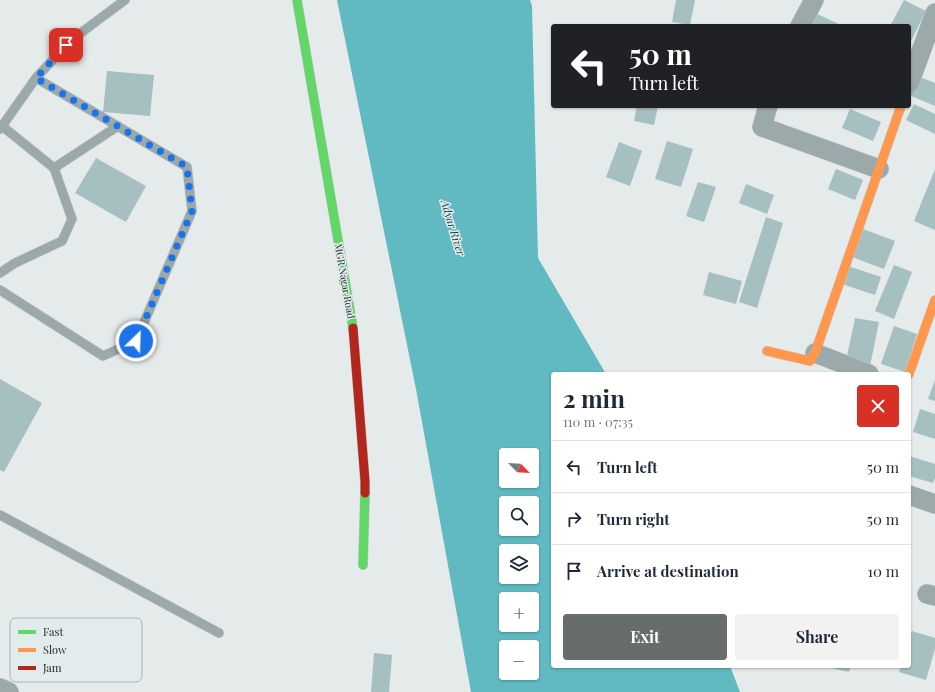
<!DOCTYPE html>
<meta charset="utf-8">
<style>
:root{--surface:#fff;--page:#f2f2f3;--text:#1f2937;--muted:#747a83;--line:#e0e1e3;--accent:#686c6c}
body{margin:0;font-family:"Playfair Display",serif;background:var(--page);color:var(--text);height:100vh;display:flex;flex-direction:column;font-size:15px;white-space:nowrap}
*{box-sizing:border-box;margin:0}
p{font-size:13px;color:var(--muted)}
.icon{flex:none;width:22px;height:22px;fill:none;stroke:currentColor;stroke-width:2;stroke-linecap:round;stroke-linejoin:round}
.map{position:relative;flex:1;overflow:hidden}
.sheet{position:absolute;left:551px;top:372px;width:360px;height:296px;display:flex;flex-direction:column;background:var(--surface);border-radius:4px;box-shadow:0 1px 3px #0004}
.sheet>*{flex:none}
.guide{position:absolute;left:551px;top:24px;width:360px;height:84px;border-radius:4px;box-shadow:0 1px 3px #0004;background:#202124;color:#fff;overflow:hidden}
.needle{width:26px;rotate:115deg}
.tools{position:absolute;left:499px;top:448px;display:grid;gap:8px}
.tools a{display:grid;place-items:center;width:40px;height:40px;border-radius:4px;background:var(--surface);box-shadow:0 1px 3px #0004;font-size:20px}
.pin{position:absolute;display:grid;place-items:center;width:34px;height:34px;color:#fff;margin:-17px;border-radius:8px;box-shadow:0 2px 6px #0006}
.me{position:absolute;width:44px;margin:-22px;rotate:24deg;stroke-linejoin:round;filter:drop-shadow(0 0 3px #0008)}
.turn{display:flex;align-items:center;gap:14px;height:84px;padding:0 12px;font-size:18px}
.turn .icon{width:52px;height:52px;stroke-width:2.5}
.turn b{display:block;font-size:28px;line-height:34px}
.round{display:grid;place-items:center;flex:none;width:42px;height:42px;border-radius:4px;background:var(--page)}
.summary{display:flex;align-items:center;justify-content:space-between;height:68px;padding:0 12px}
h1{font-size:24px;font-weight:700;line-height:30px}
.action{display:flex;gap:8px;margin-top:auto;padding:8px 12px}
.action a{flex:1;height:46px;border-radius:4px;background:var(--accent);color:#fff;font-size:16px;font-weight:700;line-height:46px;text-align:center}
.action a+a{background:var(--page);color:var(--text)}
ul{padding:0;list-style:none}
li{display:flex;align-items:center;gap:12px;height:52px;padding:0 12px;border-top:1px solid var(--line)}
li div{flex:1}
li b{display:block;font-size:15px}
li em{font-style:normal}
.map>svg:first-child{display:block}
.water{fill:#61b9c1;fill-rule:evenodd}
.building{fill:#a6bfc1}
.lines{fill:none;stroke-linecap:round;stroke-linejoin:round}
.lane-casing{stroke:#c3c6c7;stroke-width:10}
.street-casing{stroke:#c3c6c7;stroke-width:20}
.fast-casing{stroke:#c3c6c7;stroke-width:10}
.slow-casing{stroke:#c3c6c7;stroke-width:10}
.jam-casing{stroke:#c3c6c7;stroke-width:10}
.lane{stroke:#9ca9ab;stroke-width:9}
.street{stroke:#9ca9ab;stroke-width:19}
.fast{stroke:#63d668;stroke-width:9}
.slow{stroke:#ff974d;stroke-width:9}
.jam{stroke:#b3261e;stroke-width:9}
.route{stroke:#1a73e8;stroke-width:7;stroke-dasharray:0 12.6}
.labels{text-anchor:middle;stroke-width:3;stroke-linejoin:round;paint-order:stroke}
.street-label{font-size:10px;fill:#242828;stroke:#e3eced}
.water-label{font-size:11px;font-style:italic;fill:#073e43;stroke:#e3eced}
.key{fill:#e3eced;stroke:#aab1b2;stroke-width:1}
.key-label{font-size:11px;fill:#242828}
</style>
<div class="map">
<svg width="935" height="692" viewBox="0 0 935 692">
<rect width="100%" height="100%" fill="#e5eaeb"/>
<!-- water -->
<path class="water" d="M337,0H530L532,6L538,258L606,374H553V666H730L740,692H471L416,389ZM506,455H532V481H506ZM506,503H532V529H506ZM506,551H532V577H506ZM506,599H532V625H506ZM506,647H532V673H506Z"/>
<!-- building -->
<g class="building">
<path d="M676,0H695L690,25L672,22Z"/>
<path d="M904,0L926,11L909,45V26H890Z"/>
<path d="M813,12L843,26H806Z"/>
<path d="M107,71L154,75L150,116L103,112Z"/>
<path d="M917,76L935,83V106L909,95Z"/>
<path d="M914,104L935,114V134L906,120Z"/>
<path d="M637,106H658L654,125L634,121Z"/>
<path d="M850,109L881,122L873,141L842,128Z"/>
<path d="M667,141L693,149L681,187L655,179Z"/>
<path d="M619,142L642,151L630,186L606,177Z"/>
<path d="M96,158L146,186L126,222L75,193Z"/>
<path d="M836,169L863,180L855,200L828,189Z"/>
<path d="M935,169V230L914,221Z"/>
<path d="M698,182L716,187L704,222L686,216Z"/>
<path d="M746,184L774,195L767,214L739,203Z"/>
<path d="M766,217L783,223L757,308L739,302Z"/>
<path d="M863,229L895,241L884,269L852,257Z"/>
<path d="M894,265L912,272L894,319L875,311Z"/>
<path d="M848,266L881,277L875,295L842,284Z"/>
<path d="M709,272L742,281L736,304L703,295Z"/>
<path d="M855,318L879,322L870,366L846,361Z"/>
<path d="M894,326L917,334L905,372L881,364Z"/>
<path d="M0,379L42,403L4,472L0,470Z"/>
<path d="M935,380V401L928,399Z"/>
<path d="M920,409L935,414V439L913,432Z"/>
<path d="M909,456L935,464V478L933,483L909,476Z"/>
<path d="M912,631L935,638V649L926,680L899,672L901,666H909V640Z"/>
<path d="M374,653L392,655L389,692H371Z"/>
<path d="M832,666H851L849,672L831,668Z"/>
</g>
<g class="lines">
<defs>
<g id="lane">
<path d="M0,129L36,78L59,53L74,38L125,0"/>
<path d="M54,168L118,126"/>
<path d="M0,273L15,263L62,241L72,219L54,168L2,126"/>
<path d="M0,290L103,356L136,341L192,211L187,167L36,78"/>
<path d="M0,515L219,633"/>
</g>
<g id="street">
<path d="M800,26L814,0"/>
<path d="M909,84L935,13"/>
<path d="M768,106L762,127L879,169"/>
<path d="M815,353L869,374"/>
<path d="M909,495L935,504"/>
<path d="M927,594L935,596"/>
<path d="M0,688L9,692"/>
</g>
<g id="fast">
<path d="M297,0L353,328"/>
<path d="M363,565L365,493"/>
</g>
<g id="slow">
<path d="M767,351L810,361L815,353L901,106"/>
<path d="M909,374L935,300"/>
</g>
<path id="jam" d="M353,328L365,481V493"/>
</defs>
<!-- lane casing -->
<use href="#lane" class="lane-casing"/>
<!-- street casing -->
<use href="#street" class="street-casing"/>
<!-- fast casing -->
<use href="#fast" class="fast-casing"/>
<!-- slow casing -->
<use href="#slow" class="slow-casing"/>
<!-- jam casing -->
<use href="#jam" class="jam-casing"/>
<!-- lane -->
<use href="#lane" class="lane"/>
<!-- street -->
<use href="#street" class="street"/>
<!-- fast -->
<use href="#fast" class="fast"/>
<!-- slow -->
<use href="#slow" class="slow"/>
<!-- jam -->
<use href="#jam" class="jam"/>
</g>
<g class="lines">
<!-- route -->
<path class="route" d="M66,45L36,78L187,167L192,211L136,341"/>
</g>
<g class="labels">
<!-- street labels -->
<g class="street-label">
<text transform="translate(345 281) rotate(80)" y="4">MGR Nagar Road</text>
</g>
<!-- water labels -->
<g class="water-label">
<text transform="translate(453 228) rotate(73)" y="4">Adyar River</text>
</g>
</g>
<!-- legend -->
<rect x="10" y="618" width="132" height="64" rx="6" class="key"/>
<rect x="18" y="630" width="18" height="4" fill="#63d668"/>
<rect x="18" y="648" width="18" height="4" fill="#ff974d"/>
<rect x="18" y="666" width="18" height="4" fill="#b3261e"/>
<g class="key-label">
<text x="43" y="636">Fast</text>
<text x="43" y="654">Slow</text>
<text x="43" y="672">Jam</text>
</g>
</svg>
<div class="tools">
<a><svg class="needle" viewBox="-14 -14 28 28"><path d="M0-13l5 13h-10z" fill="#e53935"/><path d="M0 13l5-13h-10z" fill="#747a83"/></svg></a>
<a><svg class="icon" aria-label="search" viewBox="0 0 24 24"><circle cx="10" cy="10" r="6"/><path d="M15 15l6 6"/></svg></a>
<a><svg class="icon" aria-label="layers" viewBox="0 0 24 24"><path d="M12 4l9 5-9 5-9-5zM3 14l9 5 9-5"/></svg></a>
<a>+</a>
<a>−</a>
</div>
<div class="pin" style="left:66px;top:45px;background:#d93025"><svg class="icon" aria-label="arrive" viewBox="0 0 24 24"><path d="M6 21V4h12l-3 4 3 4H6"/></svg></div>
<svg class="me" style="left:136px;top:341px" viewBox="-20 -20 40 40"><circle r="17" fill="#1a73e8" stroke="#fff" stroke-width="3"/><path d="M0-11L8 9 0 5-8 9z" fill="#fff"/></svg>
<div class="guide">
<div class="turn"><svg class="icon" aria-label="left" viewBox="0 0 24 24"><path d="M17 20v-9H6M10 6l-5 5 5 5"/></svg><div><b>50 m</b>Turn left</div></div>
</div>
<section class="sheet">
<div class="summary"><div><h1>2 min</h1><p>110 m · 07:35</p></div><a class="round" style="background:#d93025;color:#fff"><svg class="icon" aria-label="close" viewBox="0 0 24 24"><path d="M6 6l12 12M18 6L6 18"/></svg></a></div>
<ul>
<li><svg class="icon" aria-label="left" viewBox="0 0 24 24"><path d="M17 20v-9H6M10 6l-5 5 5 5"/></svg><div><b>Turn left</b></div><em>50 m</em></li>
<li><svg class="icon" aria-label="right" viewBox="0 0 24 24"><path d="M7 20v-9h11M14 6l5 5-5 5"/></svg><div><b>Turn right</b></div><em>50 m</em></li>
<li><svg class="icon" aria-label="arrive" viewBox="0 0 24 24"><path d="M6 21V4h12l-3 4 3 4H6"/></svg><div><b>Arrive at destination</b></div><em>10 m</em></li>
</ul>
<div class="action"><a>Exit</a><a>Share</a></div>
</section>
</div>
